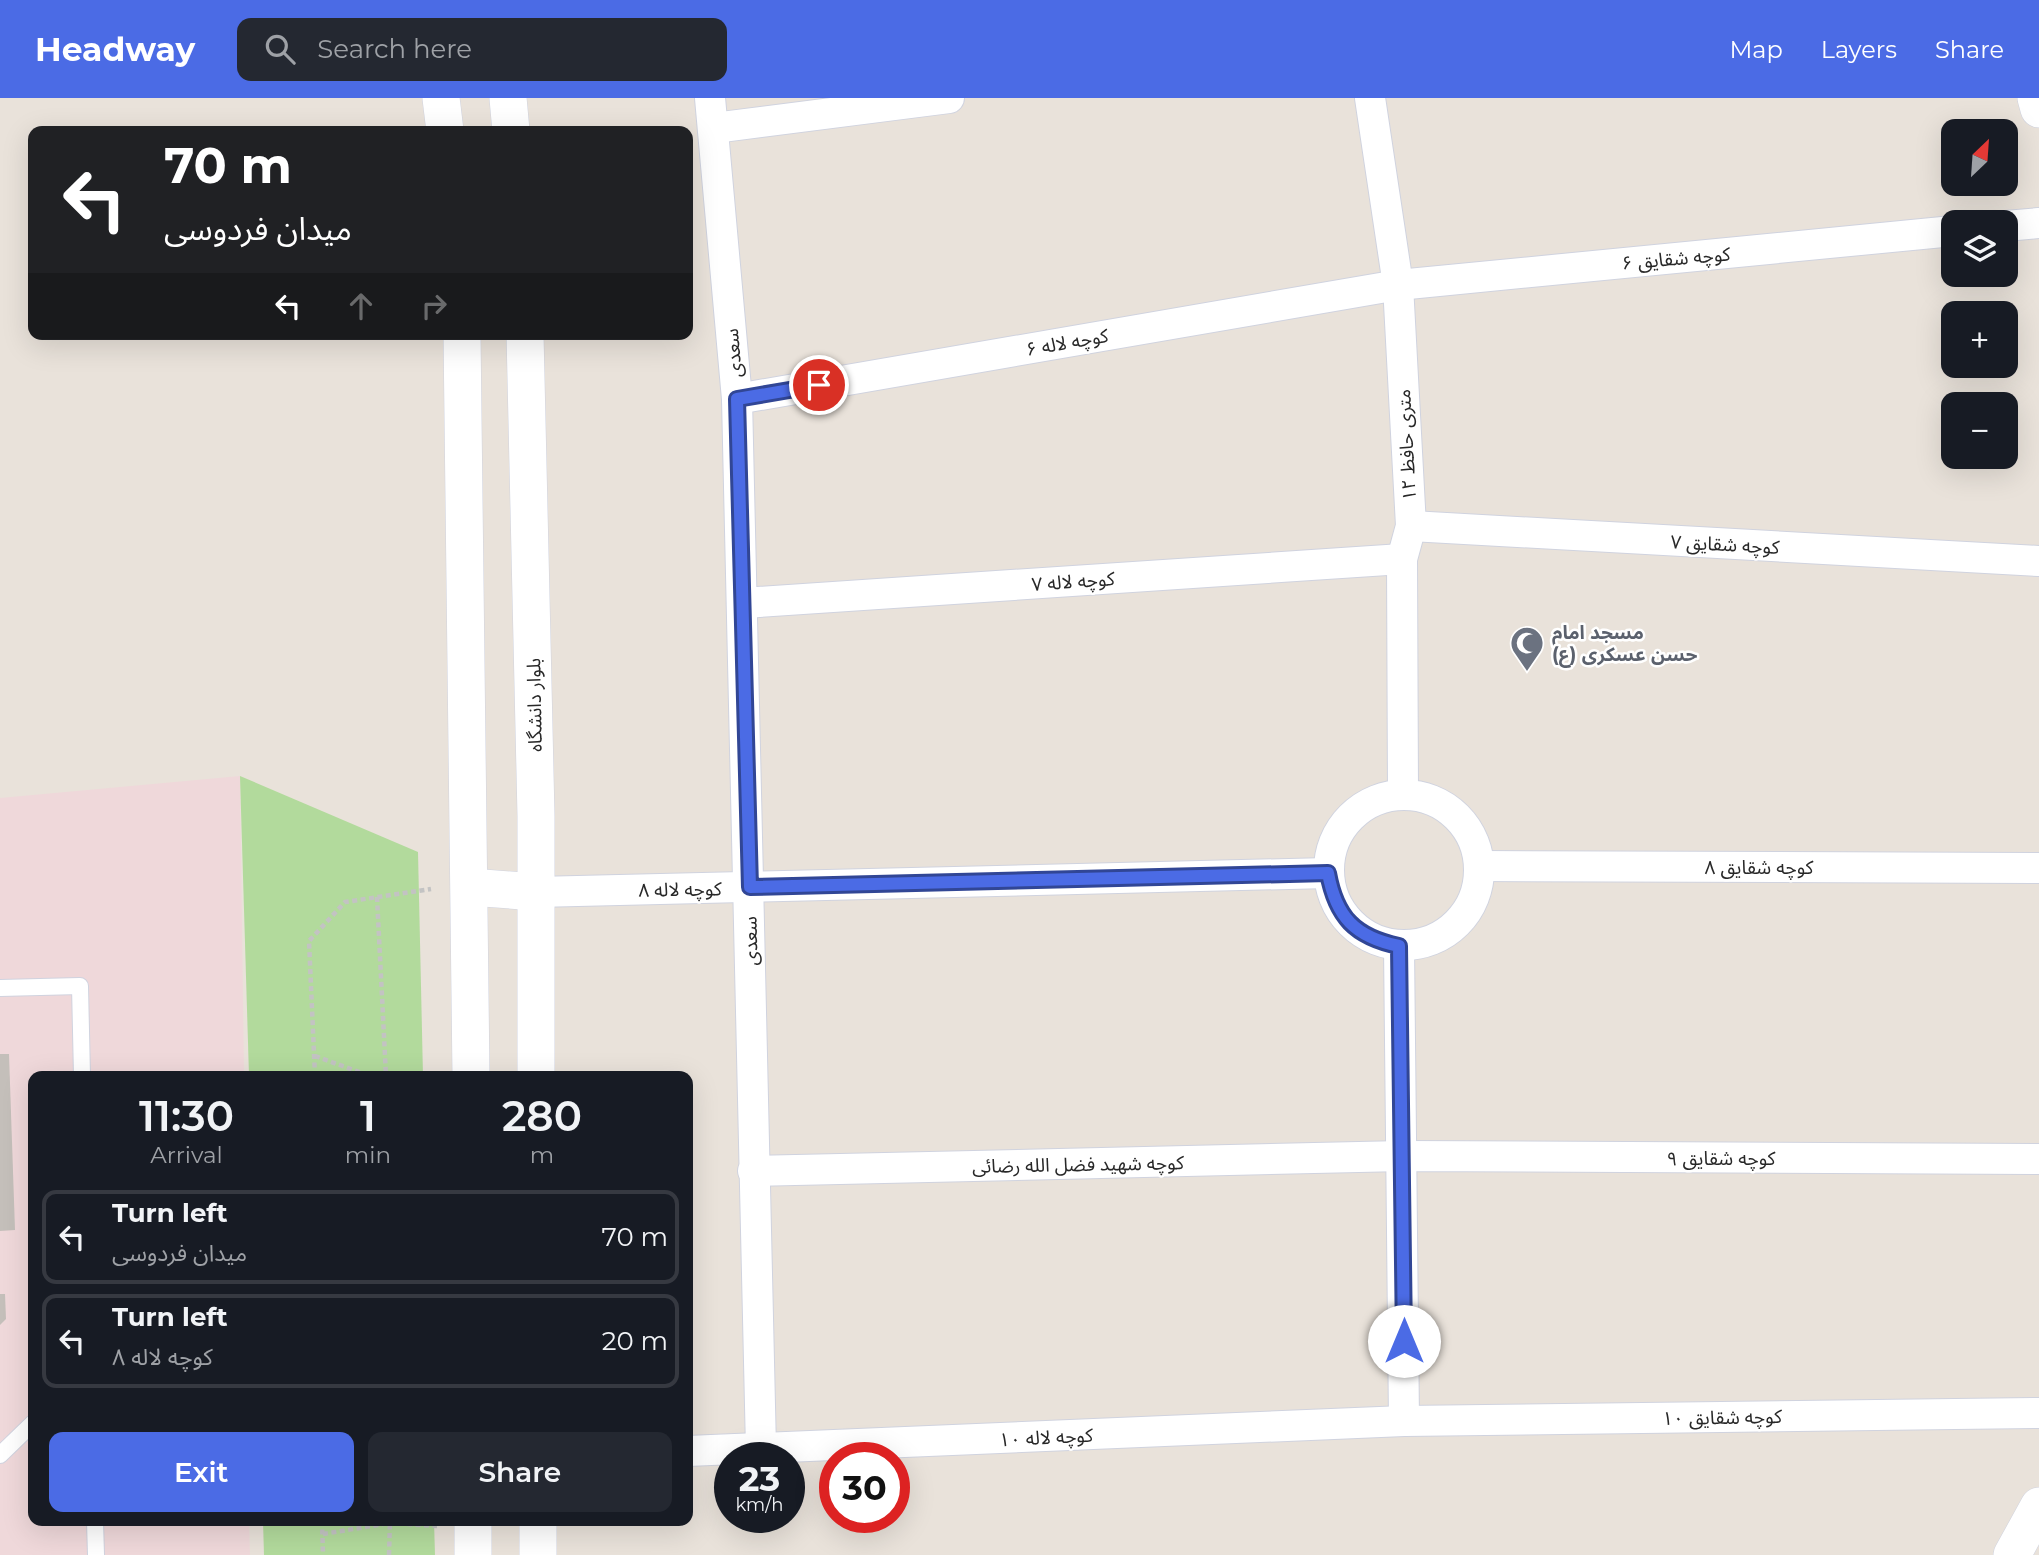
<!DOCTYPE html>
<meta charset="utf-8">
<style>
:root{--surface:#171b24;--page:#242831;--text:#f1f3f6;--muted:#9ea1a6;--line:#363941;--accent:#4b6be5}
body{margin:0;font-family:Montserrat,"Noto Sans Arabic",sans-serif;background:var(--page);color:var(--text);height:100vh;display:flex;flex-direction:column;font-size:26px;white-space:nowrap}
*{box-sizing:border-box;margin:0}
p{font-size:23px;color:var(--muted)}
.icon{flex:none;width:38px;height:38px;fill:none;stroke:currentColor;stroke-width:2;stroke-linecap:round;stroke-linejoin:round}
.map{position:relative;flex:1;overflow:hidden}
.details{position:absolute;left:28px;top:973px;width:665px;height:455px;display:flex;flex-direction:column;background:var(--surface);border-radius:14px;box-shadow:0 7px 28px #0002}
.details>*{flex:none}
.top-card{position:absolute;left:28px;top:28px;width:665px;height:214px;border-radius:14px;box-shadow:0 7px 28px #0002;background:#202124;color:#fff;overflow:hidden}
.needle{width:46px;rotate:25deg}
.controls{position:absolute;left:1941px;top:21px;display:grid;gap:14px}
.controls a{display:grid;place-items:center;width:77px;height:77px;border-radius:14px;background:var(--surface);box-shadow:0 7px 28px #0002;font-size:35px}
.speed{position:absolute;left:714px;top:1344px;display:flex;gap:14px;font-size:35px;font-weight:700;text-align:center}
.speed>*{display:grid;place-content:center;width:91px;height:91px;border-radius:50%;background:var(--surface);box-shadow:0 7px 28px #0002;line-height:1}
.speed small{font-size:18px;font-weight:400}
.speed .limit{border:10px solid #d22;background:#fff;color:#111}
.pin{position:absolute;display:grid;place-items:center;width:60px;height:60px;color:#fff;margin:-30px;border:4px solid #fff;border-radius:50%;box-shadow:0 2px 7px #0007}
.me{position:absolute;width:77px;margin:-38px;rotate:0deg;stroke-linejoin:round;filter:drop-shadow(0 0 5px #0008)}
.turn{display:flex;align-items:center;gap:24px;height:147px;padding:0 21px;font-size:32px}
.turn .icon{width:91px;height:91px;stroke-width:2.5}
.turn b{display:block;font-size:49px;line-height:60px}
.lanes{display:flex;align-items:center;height:66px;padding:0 21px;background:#0003;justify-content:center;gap:35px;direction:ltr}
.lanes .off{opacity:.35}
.eta{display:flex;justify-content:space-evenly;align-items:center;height:119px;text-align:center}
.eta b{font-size:42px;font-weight:600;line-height:49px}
.primary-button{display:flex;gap:14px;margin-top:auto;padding:14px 21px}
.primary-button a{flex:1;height:80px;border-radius:14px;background:var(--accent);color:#fff;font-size:28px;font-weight:600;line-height:80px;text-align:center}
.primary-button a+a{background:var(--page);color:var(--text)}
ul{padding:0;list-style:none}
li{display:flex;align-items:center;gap:21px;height:94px;margin:0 14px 10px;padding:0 7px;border:4px solid var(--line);border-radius:14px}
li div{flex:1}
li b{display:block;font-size:26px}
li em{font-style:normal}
header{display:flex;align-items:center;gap:42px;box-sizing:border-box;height:98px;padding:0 35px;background:var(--accent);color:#fff}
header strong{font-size:33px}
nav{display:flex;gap:38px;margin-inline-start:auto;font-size:24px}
.search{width:490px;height:63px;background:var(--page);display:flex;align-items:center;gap:18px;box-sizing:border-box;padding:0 24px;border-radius:14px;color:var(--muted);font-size:26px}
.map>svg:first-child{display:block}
.medical{fill:#efd8da}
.green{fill:#b2da9c}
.building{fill:#c4bfba}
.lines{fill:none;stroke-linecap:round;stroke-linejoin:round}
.service-casing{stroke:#d0d3df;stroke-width:18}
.minor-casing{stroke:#d0d3df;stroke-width:32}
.tertiary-casing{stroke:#d0d3df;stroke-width:38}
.path{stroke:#c3c3c3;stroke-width:4.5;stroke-dasharray:5 3.5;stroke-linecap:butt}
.service{stroke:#fff;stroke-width:16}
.minor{stroke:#fff;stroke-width:30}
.tertiary{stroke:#fff;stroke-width:37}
.route-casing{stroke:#314695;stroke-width:18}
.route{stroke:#4b6be5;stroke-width:12}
.labels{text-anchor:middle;stroke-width:5;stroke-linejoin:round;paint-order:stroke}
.street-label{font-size:19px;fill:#282828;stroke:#fff}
.worship-label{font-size:19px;font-weight:bold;fill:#5b616d;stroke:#fff;text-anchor:start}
</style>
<header>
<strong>Headway</strong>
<div class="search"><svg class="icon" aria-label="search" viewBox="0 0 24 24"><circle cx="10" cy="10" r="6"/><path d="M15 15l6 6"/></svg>Search here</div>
<nav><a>Map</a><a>Layers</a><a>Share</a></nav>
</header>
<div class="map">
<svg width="2039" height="1457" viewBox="0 0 2039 1457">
<rect width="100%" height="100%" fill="#e9e2da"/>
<!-- medical -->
<path class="medical" d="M240,678L244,978H33V1423H249L250,1457H0V700Z"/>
<!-- green -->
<g class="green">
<path d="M240,678L418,754L423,978H249Z"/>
<path d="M263,1423H434L435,1457H264Z"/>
</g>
<!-- building -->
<g class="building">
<path d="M0,956H9L15,1132L0,1133Z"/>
<path d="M0,1196H5L6,1221L0,1227Z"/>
</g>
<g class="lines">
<defs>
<g id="service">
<path d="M0,890L80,888L82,978"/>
<path d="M0,1357L33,1325"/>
<path d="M95,1423L96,1457"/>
</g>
<g id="minor">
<path d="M710,0L737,301L761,1351"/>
<path d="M1370,0L1398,187L1411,428L1402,461L1403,696"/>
<path d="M714,30L949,0"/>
<path d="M2006,128L2039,125"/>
<path d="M737,301L1398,187L1953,133"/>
<path d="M1411,428L2039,463"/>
<path d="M743,505L1402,461"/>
<circle cx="1404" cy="772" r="75"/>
<path d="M1480,768L2039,770"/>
<path d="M536,794L1328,775"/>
<path d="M1399,848L1404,1323"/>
<path d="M753,1073L1403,1058L2039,1061"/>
<path d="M688,1353L1404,1323L2039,1315"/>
</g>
<g id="tertiary">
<path d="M441,0L445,33"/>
<path d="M508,0L511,33"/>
<path d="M2036,0L2039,11"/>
<path d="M462,236L471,978"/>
<path d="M525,236L536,718V978"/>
<path d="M470,789L536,794"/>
<path d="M473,1423V1457"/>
<path d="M538,1423V1457"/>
<path d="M2012,1457L2039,1408"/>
</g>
</defs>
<!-- service casing -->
<use href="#service" class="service-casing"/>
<!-- minor casing -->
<use href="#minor" class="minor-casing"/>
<!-- tertiary casing -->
<use href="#tertiary" class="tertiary-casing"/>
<!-- path -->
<g class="path">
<path d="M377,799L386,978"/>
<path d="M315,958L370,978"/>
<path d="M315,978L309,843L345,804L431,791"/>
<path d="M322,1423L323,1457"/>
<path d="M323,1436L390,1425L437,1428"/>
<path d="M389,1457L390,1423"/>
</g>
<!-- service -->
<use href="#service" class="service"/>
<!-- minor -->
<use href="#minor" class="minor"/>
<!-- tertiary -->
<use href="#tertiary" class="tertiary"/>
</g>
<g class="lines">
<defs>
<path id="route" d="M819,287L737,301L750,789L1328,775C1336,819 1355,839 1399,848L1404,1243"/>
</defs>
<!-- route casing -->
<use href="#route" class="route-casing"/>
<!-- route -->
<use href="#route" class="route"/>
</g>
<!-- icons -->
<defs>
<symbol id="mosque-pin" viewBox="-11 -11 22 30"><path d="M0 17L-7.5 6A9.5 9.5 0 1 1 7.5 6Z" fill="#6b7280" stroke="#fff"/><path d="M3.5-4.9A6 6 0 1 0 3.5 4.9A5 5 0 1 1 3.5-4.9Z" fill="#fff"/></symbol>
</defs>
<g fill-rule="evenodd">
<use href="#mosque-pin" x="1508" y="526" width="38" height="52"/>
</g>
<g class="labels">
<!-- street labels -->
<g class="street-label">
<text transform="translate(1676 160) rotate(-5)" y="7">کوچه شقایق ۶</text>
<text transform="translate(1067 244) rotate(-10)" y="7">کوچه لاله ۶</text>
<text transform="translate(733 255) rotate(-95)" y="7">سعدی</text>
<text transform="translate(1406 347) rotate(-93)" y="7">۱۲ متری حافظ</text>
<text transform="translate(1725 446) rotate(3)" y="7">کوچه شقایق ۷</text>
<text transform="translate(1073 483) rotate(-4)" y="7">کوچه لاله ۷</text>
<text transform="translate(534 607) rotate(-91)" y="7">بلوار دانشگاه</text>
<text x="1759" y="776">کوچه شقایق ۸</text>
<text transform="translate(680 791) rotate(-1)" y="7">کوچه لاله ۸</text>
<text transform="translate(750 843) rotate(-91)" y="7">سعدی</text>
<text x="1721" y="1067">کوچه شقایق ۹</text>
<text transform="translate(1078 1066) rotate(-1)" y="7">کوچه شهید فضل الله رضائی</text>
<text transform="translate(1722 1319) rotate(-1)" y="7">کوچه شقایق ۱۰</text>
<text transform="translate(1046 1339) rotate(-3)" y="7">کوچه لاله ۱۰</text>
</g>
<!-- worship labels -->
<g class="worship-label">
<text x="1552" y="541">مسجد امام<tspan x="1552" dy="22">حسن عسکری (ع)</tspan></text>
</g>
</g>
</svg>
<div class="controls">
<a><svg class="needle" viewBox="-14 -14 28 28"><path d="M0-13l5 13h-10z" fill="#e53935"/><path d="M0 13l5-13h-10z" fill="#9ea1a6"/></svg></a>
<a><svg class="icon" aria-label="layers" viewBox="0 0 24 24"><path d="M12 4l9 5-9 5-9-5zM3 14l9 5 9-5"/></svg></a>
<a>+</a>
<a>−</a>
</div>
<div class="speed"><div>23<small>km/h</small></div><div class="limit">30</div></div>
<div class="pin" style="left:819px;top:287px;background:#d93025"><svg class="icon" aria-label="arrive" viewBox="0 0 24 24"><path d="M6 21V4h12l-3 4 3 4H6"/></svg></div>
<svg class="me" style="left:1404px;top:1243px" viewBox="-20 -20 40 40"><circle r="19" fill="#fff"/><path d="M0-13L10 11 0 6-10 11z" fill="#4b6be5"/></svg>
<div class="top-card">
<div class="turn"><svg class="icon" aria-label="left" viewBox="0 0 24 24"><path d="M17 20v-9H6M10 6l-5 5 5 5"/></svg><div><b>70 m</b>میدان فردوسی</div></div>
<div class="lanes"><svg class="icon" aria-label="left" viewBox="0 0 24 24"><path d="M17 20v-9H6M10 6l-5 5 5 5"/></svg><svg class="icon off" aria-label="ahead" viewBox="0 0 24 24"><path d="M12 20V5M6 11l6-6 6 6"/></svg><svg class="icon off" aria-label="right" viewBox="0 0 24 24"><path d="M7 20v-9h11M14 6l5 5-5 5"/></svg></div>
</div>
<section class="details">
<div class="eta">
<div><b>11:30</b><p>Arrival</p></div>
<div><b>1</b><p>min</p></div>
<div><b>280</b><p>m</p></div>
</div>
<ul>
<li><svg class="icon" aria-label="left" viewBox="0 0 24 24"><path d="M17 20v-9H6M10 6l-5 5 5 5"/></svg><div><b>Turn left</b><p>میدان فردوسی</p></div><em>70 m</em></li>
<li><svg class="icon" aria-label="left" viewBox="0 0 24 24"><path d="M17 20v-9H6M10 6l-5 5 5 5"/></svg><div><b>Turn left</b><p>کوچه لاله ۸</p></div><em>20 m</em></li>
</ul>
<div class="primary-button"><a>Exit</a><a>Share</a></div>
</section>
</div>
